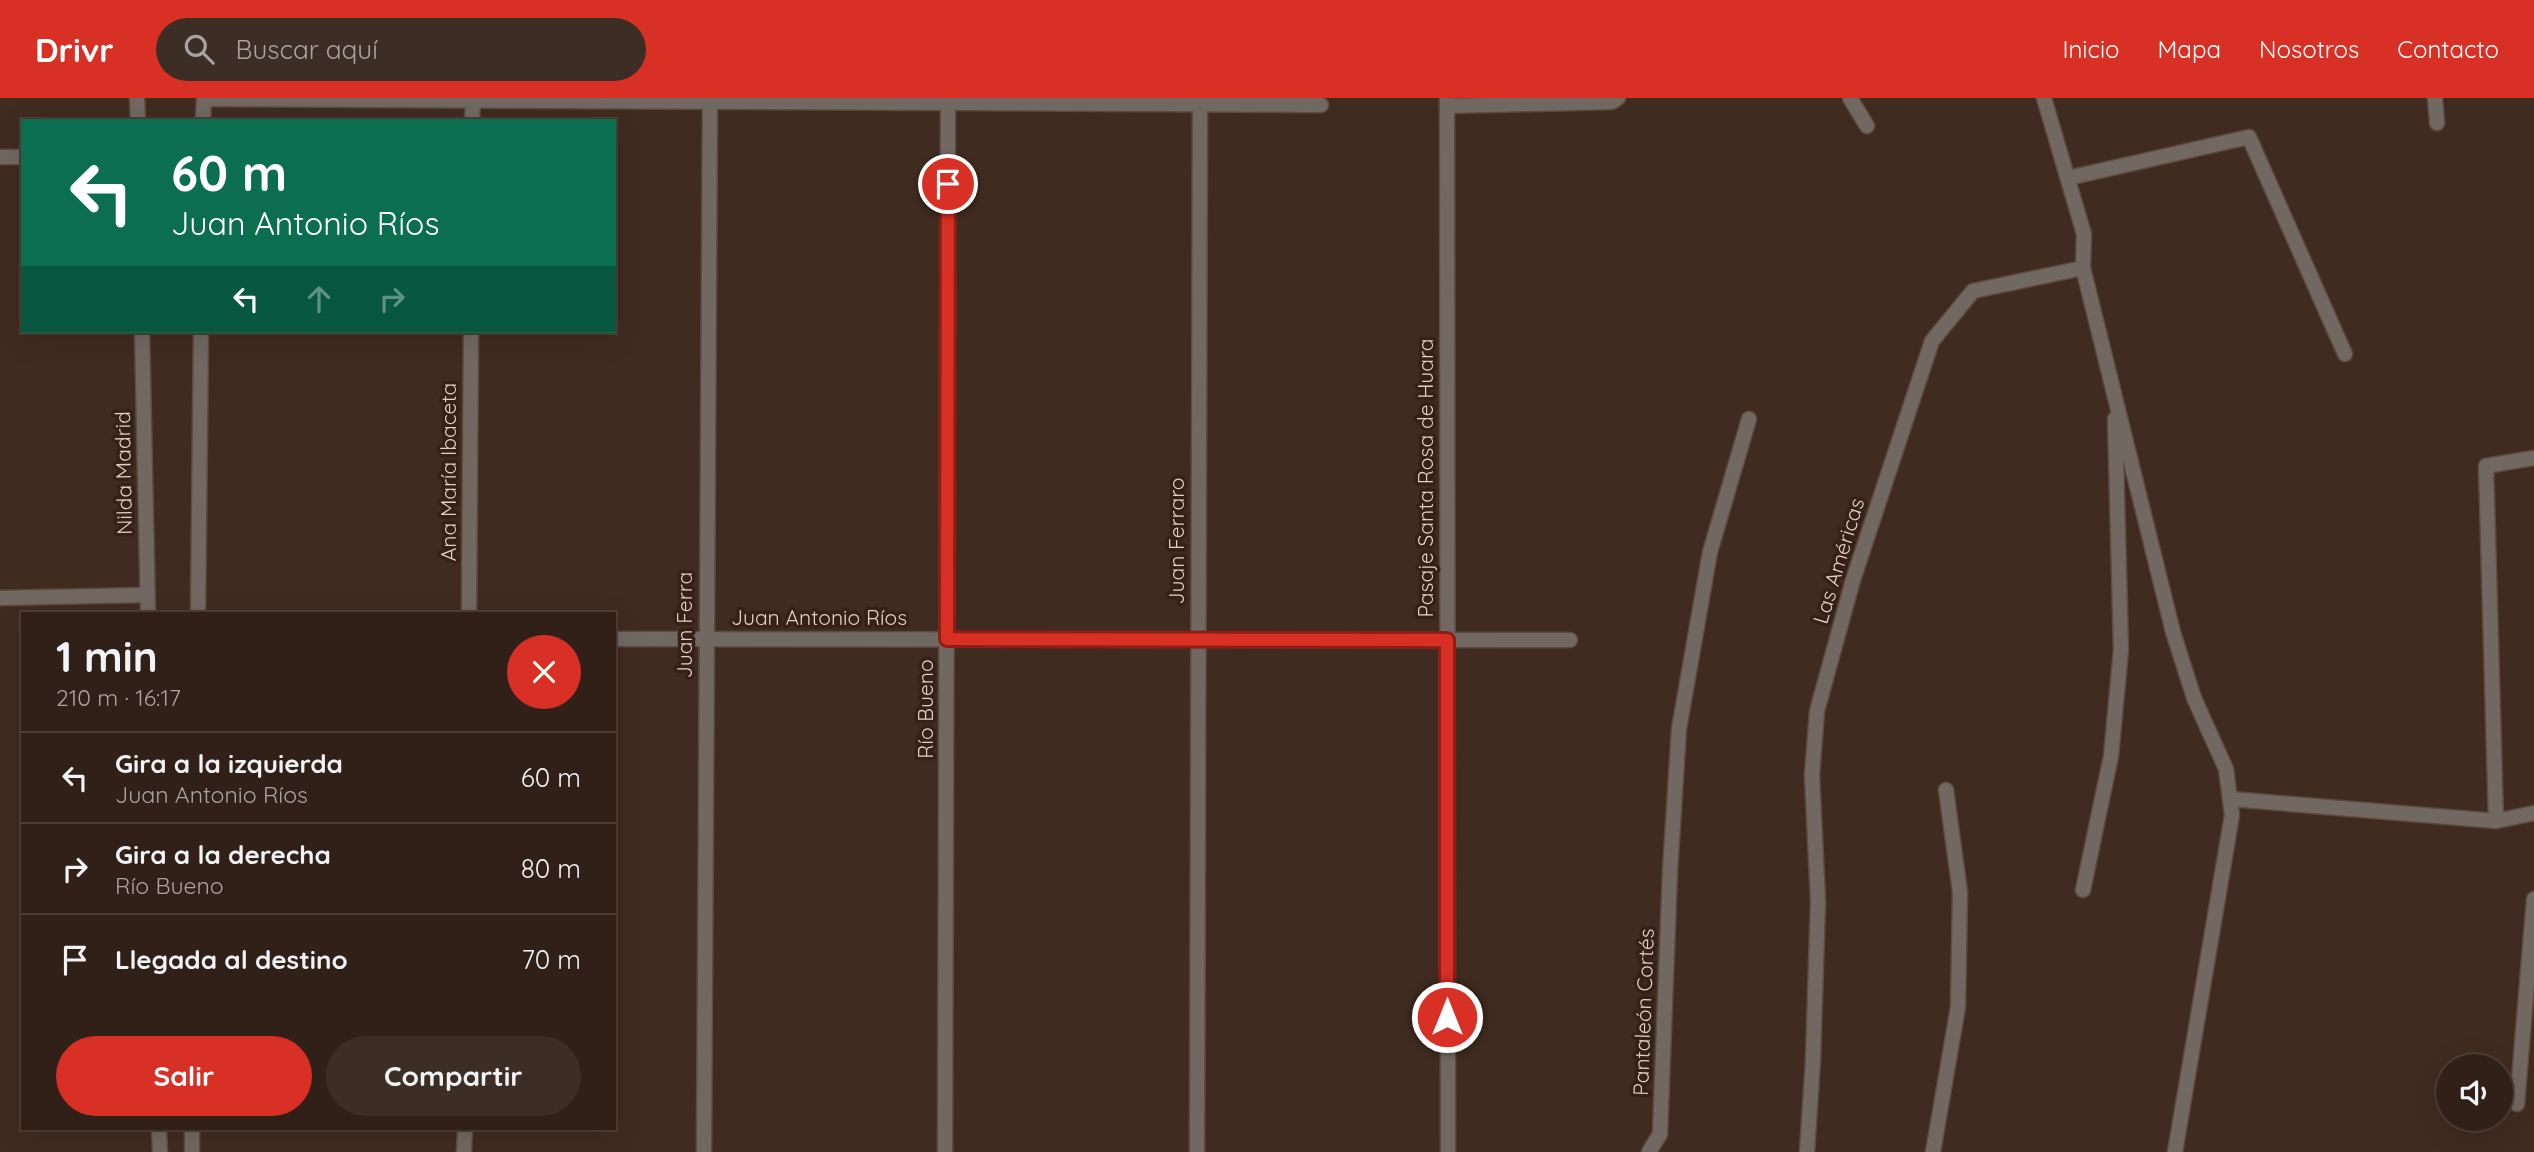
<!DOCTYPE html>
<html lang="es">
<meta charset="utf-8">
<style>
:root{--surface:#302018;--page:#3c2d25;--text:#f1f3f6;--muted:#a8a3a2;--line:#4b3e37;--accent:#d93025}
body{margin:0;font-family:Quicksand,sans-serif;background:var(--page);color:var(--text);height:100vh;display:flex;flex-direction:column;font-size:26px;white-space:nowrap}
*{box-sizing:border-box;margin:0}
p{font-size:23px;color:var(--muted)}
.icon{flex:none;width:38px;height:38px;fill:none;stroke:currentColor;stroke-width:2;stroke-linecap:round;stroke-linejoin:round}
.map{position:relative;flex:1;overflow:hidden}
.side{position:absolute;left:21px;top:514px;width:595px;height:518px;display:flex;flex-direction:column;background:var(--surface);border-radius:0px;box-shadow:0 7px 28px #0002,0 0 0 2px var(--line)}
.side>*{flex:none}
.banner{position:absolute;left:21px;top:21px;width:595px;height:214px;border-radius:0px;box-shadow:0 7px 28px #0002,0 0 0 2px var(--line);background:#0b6e4f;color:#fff;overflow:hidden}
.fabs{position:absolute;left:2436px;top:956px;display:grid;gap:14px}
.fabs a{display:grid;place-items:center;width:77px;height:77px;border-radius:50%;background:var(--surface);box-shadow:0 7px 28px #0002,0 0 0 2px var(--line);font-size:35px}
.pin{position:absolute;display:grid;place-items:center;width:60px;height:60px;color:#fff;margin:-30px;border:4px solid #fff;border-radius:50%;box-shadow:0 2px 7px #0007}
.me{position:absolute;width:77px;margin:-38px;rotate:0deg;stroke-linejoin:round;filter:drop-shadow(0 0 5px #0008)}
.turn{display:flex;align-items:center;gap:24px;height:147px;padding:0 35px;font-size:32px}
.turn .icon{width:91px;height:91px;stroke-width:2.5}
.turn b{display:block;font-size:49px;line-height:60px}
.lanes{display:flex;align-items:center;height:66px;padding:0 35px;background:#0003;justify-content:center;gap:35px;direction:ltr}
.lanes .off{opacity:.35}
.round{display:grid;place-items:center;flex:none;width:74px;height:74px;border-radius:37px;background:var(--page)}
.headline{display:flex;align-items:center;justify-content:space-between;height:119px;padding:0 35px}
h1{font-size:42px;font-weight:700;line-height:52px}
.cta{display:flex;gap:14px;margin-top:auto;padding:14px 35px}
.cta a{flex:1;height:80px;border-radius:42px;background:var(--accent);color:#fff;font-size:28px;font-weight:700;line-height:80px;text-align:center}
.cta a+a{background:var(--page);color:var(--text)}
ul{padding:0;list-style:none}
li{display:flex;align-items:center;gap:21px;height:91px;padding:0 35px;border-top:2px solid var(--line)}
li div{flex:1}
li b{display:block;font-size:26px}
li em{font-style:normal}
header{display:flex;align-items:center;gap:42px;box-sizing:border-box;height:98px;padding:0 35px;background:var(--accent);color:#fff}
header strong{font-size:33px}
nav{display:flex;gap:38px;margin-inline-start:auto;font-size:24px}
.search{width:490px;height:63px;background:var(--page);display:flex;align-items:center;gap:18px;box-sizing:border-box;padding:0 24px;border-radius:38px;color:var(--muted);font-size:26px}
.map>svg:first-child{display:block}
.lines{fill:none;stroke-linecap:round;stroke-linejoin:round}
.minor-casing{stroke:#5d493f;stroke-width:17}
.minor{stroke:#716961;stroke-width:14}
.route-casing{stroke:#8d1f18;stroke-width:18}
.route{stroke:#d93025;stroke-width:12}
.labels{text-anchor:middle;stroke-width:7;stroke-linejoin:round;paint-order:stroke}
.street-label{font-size:21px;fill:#dfd1ca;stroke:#352116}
</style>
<header>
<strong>Drivr</strong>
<div class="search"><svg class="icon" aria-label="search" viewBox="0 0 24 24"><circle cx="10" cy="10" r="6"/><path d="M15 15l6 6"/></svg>Buscar aquí</div>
<nav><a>Inicio</a><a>Mapa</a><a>Nosotros</a><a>Contacto</a></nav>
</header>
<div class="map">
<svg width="2534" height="1054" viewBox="0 0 2534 1054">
<rect width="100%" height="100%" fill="#402b20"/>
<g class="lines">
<defs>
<g id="minor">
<path d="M137,0L138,23"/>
<path d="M1447,0L1448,1054"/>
<path d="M1850,0L1867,28"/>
<path d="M2435,0L2437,25"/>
<path d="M204,1L1321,7"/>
<path d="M1447,8L1612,4L1618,0"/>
<path d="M203,23L204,0"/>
<path d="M472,23L473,0"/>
<path d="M0,59H23"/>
<path d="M2068,80L2249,39L2345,256"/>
<path d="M2083,170L2173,534L2194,600L2226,671L2232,717L2175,1054"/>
<path d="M142,233L148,516"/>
<path d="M0,500L147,497"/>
<path d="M198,516L201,233"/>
<path d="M469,516L471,233"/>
<path d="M614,541L1570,542"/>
<path d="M2230,701L2496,723L2534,715"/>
<path d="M2496,723L2486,368L2534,360"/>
<path d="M2083,792L2111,658L2121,552L2115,321"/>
<path d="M2517,1006L2534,801"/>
<path d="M159,1031L160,1054"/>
<path d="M192,1054V1031"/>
<path d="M464,1054L465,1031"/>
<path d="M704,1054L710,0"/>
<path d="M945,1054L948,0"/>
<path d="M1197,1054L1200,0"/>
<path d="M1649,1054L1660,1036L1670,773L1679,631L1710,454L1749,321"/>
<path d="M1807,1054L1813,962L1818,803L1812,677L1817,613L1853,482L1932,243L1973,193L2083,170L2084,136L2044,0"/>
<path d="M1933,1054L1958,909L1960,794L1946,692"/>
</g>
</defs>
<!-- minor casing -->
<use href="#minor" class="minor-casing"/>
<!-- minor -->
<use href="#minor" class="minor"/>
</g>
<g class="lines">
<defs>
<path id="route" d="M948,86L947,541L1447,542V919"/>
</defs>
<!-- route casing -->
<use href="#route" class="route-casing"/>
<!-- route -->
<use href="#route" class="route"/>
</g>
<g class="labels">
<!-- street labels -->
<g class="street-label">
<text transform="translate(449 374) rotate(-90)" y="7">Ana María Ibaceta</text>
<text transform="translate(124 375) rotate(-91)" y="7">Nilda Madrid</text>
<text transform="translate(1426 380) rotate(-90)" y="7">Pasaje Santa Rosa de Huara</text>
<text transform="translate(1177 443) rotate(-90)" y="7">Juan Ferraro</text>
<text transform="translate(1839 463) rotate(-73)" y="7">Las Américas</text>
<text x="819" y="527">Juan Antonio Ríos</text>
<text transform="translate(685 527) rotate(-90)" y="7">Juan Ferra</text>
<text transform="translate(926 611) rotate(-90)" y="7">Río Bueno</text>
<text transform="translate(1644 914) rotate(-88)" y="7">Pantaleón Cortés</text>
</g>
</g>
</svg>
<div class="fabs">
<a><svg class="icon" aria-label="sound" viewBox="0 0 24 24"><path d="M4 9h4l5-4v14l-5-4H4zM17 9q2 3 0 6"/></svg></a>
</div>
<div class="pin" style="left:948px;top:86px;background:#d93025"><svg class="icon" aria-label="arrive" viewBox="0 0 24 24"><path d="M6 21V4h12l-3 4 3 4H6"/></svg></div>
<svg class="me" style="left:1447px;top:919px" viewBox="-20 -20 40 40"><circle r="17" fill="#d93025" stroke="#fff" stroke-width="3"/><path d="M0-11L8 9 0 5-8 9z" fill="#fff"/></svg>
<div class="banner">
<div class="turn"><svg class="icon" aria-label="left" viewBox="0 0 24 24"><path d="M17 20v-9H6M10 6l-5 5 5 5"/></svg><div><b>60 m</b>Juan Antonio Ríos</div></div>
<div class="lanes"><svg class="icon" aria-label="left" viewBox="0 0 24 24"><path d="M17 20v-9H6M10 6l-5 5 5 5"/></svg><svg class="icon off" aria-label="ahead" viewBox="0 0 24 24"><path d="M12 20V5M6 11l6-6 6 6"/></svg><svg class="icon off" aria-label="right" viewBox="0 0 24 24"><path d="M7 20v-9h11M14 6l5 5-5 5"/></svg></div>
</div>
<section class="side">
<div class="headline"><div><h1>1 min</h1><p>210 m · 16:17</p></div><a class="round" style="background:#d93025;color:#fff"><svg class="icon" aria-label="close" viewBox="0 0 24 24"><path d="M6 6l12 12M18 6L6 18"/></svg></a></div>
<ul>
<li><svg class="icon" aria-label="left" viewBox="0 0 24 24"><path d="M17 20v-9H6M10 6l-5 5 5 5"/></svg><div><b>Gira a la izquierda</b><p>Juan Antonio Ríos</p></div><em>60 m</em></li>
<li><svg class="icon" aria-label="right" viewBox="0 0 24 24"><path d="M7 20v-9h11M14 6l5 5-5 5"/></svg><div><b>Gira a la derecha</b><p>Río Bueno</p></div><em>80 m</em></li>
<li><svg class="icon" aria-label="arrive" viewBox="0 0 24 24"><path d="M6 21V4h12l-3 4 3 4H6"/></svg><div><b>Llegada al destino</b></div><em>70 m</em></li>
</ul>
<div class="cta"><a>Salir</a><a>Compartir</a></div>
</section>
</div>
